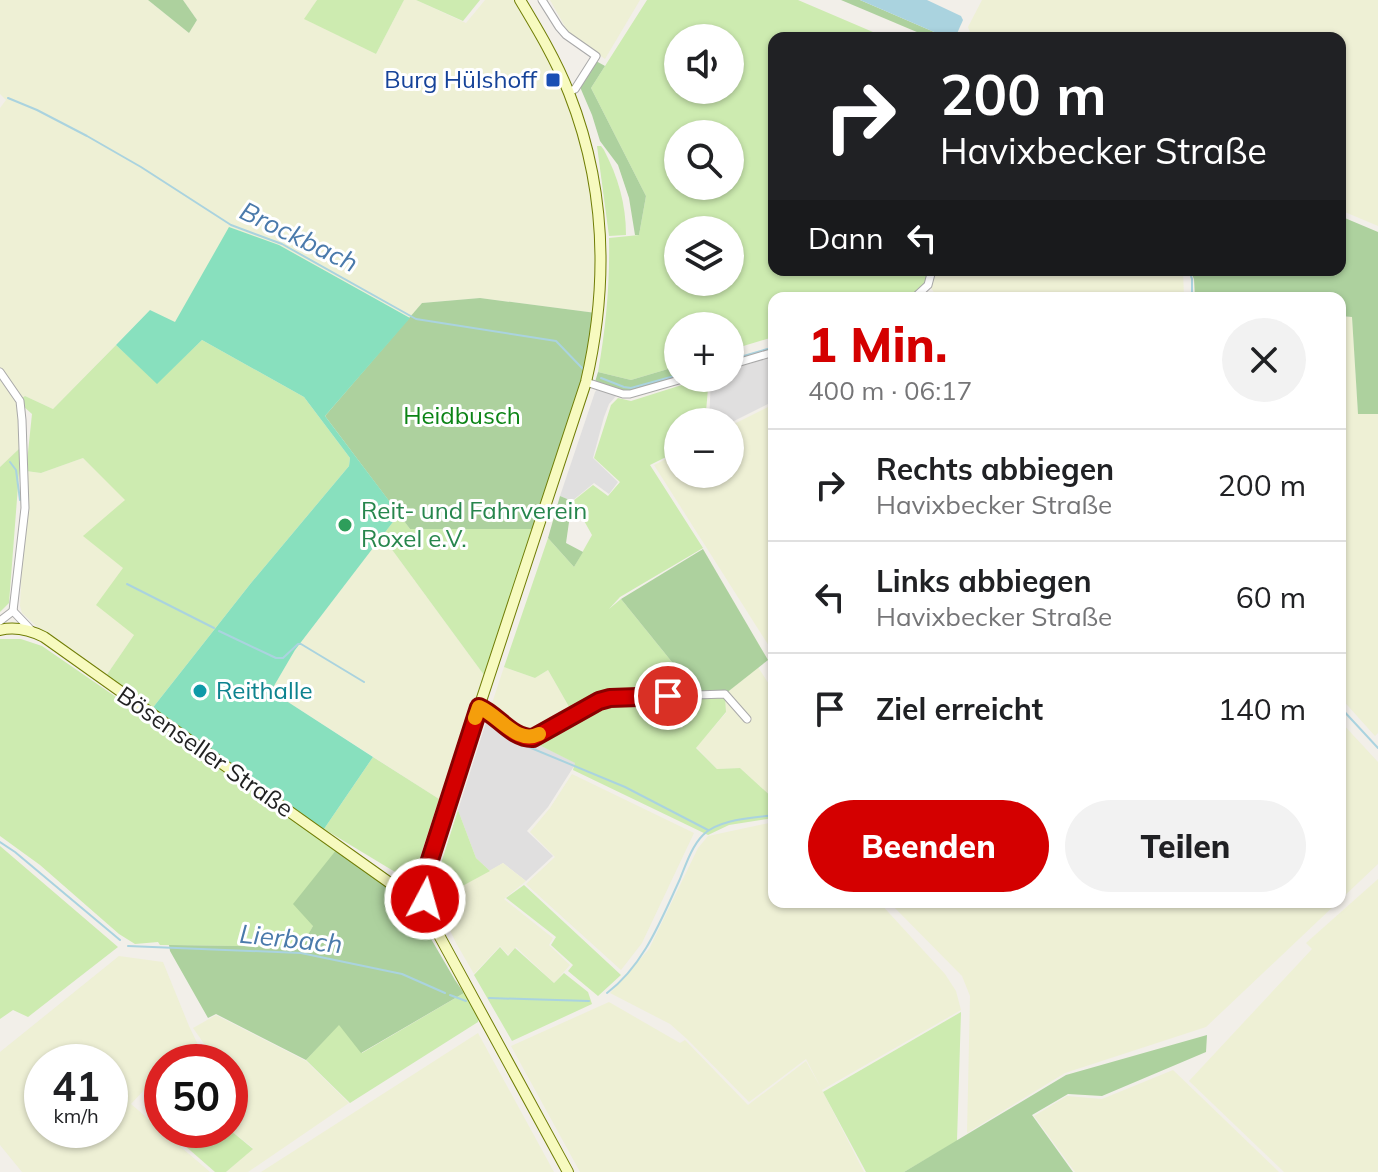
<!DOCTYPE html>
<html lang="de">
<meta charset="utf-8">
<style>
:root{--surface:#fff;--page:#f2f2f2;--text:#202124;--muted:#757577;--line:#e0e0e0;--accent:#d40000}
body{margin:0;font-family:Mulish,sans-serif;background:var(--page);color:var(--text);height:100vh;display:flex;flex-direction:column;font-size:30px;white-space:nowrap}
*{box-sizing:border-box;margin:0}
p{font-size:26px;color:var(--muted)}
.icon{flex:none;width:44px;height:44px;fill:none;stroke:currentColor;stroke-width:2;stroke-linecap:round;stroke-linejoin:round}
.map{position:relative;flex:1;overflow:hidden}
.sheet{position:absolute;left:768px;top:292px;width:578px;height:616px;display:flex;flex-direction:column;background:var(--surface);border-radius:16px;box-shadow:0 2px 6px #0004}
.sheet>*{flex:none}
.hud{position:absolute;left:768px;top:32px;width:578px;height:244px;border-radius:16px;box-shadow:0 2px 6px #0004;background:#202124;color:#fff;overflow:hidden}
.tools{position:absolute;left:664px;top:24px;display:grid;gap:16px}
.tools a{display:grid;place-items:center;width:80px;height:80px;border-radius:50%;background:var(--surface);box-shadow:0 2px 6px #0004;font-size:40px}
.speed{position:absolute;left:24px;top:1044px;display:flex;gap:16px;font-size:40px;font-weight:700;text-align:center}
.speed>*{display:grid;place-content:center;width:104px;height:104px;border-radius:50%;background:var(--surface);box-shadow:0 2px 6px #0004;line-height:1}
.speed small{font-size:20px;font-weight:400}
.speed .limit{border:12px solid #d22;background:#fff;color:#111}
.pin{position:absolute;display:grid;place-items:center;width:68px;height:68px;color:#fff;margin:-34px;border:4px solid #fff;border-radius:50%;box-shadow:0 2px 8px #0007}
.me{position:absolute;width:88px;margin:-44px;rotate:6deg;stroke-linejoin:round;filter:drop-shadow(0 0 6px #0008)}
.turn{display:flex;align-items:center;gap:28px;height:168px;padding:0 40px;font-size:36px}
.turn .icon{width:104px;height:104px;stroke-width:2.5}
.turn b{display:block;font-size:56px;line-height:68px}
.then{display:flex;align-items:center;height:76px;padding:0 40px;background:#0003;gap:16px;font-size:30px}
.round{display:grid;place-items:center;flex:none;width:84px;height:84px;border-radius:42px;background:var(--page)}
.head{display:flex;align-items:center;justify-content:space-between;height:136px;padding:0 40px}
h1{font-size:48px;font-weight:800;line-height:60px;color:var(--accent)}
.primary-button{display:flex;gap:16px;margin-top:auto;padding:16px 40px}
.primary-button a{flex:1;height:92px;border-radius:48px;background:var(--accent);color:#fff;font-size:32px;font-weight:800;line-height:92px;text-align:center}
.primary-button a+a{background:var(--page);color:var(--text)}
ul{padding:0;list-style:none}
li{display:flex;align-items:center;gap:24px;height:112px;padding:0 40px;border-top:2px solid var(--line)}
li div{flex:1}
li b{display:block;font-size:30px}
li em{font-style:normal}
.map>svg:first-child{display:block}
.residential{fill:#e0dfdf}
.farmland{fill:#eef0d5;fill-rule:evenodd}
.grass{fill:#cdebb0;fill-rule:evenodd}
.forest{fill:#add19e}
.pitch{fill:#88e0be}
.water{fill:#aad3df}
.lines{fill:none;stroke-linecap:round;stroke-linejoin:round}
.stream{stroke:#aad3df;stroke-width:2}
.street-casing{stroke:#a9a9a9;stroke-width:9}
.secondary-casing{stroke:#707d05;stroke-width:12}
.street{stroke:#fff;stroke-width:7}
.secondary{stroke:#f7fabf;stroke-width:10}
.route-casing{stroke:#8a0000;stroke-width:20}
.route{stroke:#d40000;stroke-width:14}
.slow{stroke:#f59e0b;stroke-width:14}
.transit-dot{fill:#1a4fb4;stroke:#fff;stroke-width:3}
.leisure-dot{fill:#2e9e5b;stroke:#fff;stroke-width:3}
.culture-dot{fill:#0f9aa8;stroke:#fff;stroke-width:3}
.labels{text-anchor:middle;stroke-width:6;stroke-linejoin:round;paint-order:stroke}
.transit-label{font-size:24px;fill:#164399;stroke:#fff;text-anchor:end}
.park-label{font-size:24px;fill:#0c8416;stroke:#fff}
.leisure-label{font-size:24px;fill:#27864d;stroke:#fff;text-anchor:start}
.culture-label{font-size:24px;fill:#0d838f;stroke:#fff;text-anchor:start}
.street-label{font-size:24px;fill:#222;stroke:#fff}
.water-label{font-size:26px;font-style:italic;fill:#4a7aab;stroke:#fff}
</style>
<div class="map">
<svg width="1378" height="1172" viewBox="0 0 1378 1172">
<rect width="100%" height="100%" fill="#f2efe9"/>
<!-- residential -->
<g class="residential">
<path d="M774,356V401L730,423L709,422L711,378H730V370Z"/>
<path d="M598,388L616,396L609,404L604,417L593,458L618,482L609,494L594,483L572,501L560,496L595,392Z"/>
<path d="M488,716L529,740L576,763L548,807L527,831L553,856L526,881L503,863L490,871L476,858L458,810Z"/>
</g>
<!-- farmland -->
<g class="farmland">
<path d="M0,0H148L189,33L197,20L183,0H317L305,19L376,54L404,0H416L466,23L485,0H518L568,98L584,151L595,209L599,261L596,313L480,298L422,303L410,318L279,245L175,323L150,310L53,409L25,396L20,399L0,369V108L6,100L0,94Z"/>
<path d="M550,0H640L605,59L568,32Z"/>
<path d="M982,0H1378V226L1340,210V38H972L968,27Z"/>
<path d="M935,270H1183L1184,298H938L931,288Z"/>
<path d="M1340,317H1352L1358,413L1378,414V733L1375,736L1340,697Z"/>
<path d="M0,375L17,402L21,447L0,467Z"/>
<path d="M774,404V654L654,465L678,453V474H730V426Z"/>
<path d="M83,458L126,500L123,568L134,635L106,676L45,634L22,613L20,606L26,471L41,473Z"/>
<path d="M382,536L484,675L439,799L271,691L295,650Z"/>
<path d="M504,667L535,678L548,670L572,712L532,735H525L516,730L490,709Z"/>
<path d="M758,667L774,692V799L740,768L717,769L696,747L726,713L725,694Z"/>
<path d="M1340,721L1378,762V864L1340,900Z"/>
<path d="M572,774L694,833L642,943L621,970L526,884L555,857L530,832L550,808Z"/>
<path d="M774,822V902H879L945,974L956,991L961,1010L822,1090L864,1172H580L511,1046L609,1002L680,1043L685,1040L748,1105L806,1061L821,1088L806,1059L749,1102L687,1039L670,1024L610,993L649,949L698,848L708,836Z"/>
<path d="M503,863L526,881L504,899L553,938L549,945L570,965L554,983L516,947L508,955L500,946L474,974L456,943L437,903V896H444Z"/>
<path d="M1378,879V1172H1284L1189,1081L1312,949L1306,943Z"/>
<path d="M889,902H1338L1206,1027L1065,1073L967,1133L970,996L962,976Z"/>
<path d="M119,956L163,962L189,1026L202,1053L190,1062H162V1079L144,1090L131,1104L210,1172H22L0,1145V1052ZM42,1062H110V1130H42Z"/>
<path d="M216,1015L306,1061L349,1103L248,1172H226L253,1148L230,1130V1062H217L193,1028Z"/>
<path d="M478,1033L554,1172H261Z"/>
<path d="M1173,1070L1279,1172H1075L1034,1116L1067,1096L1102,1099Z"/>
</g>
<!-- grass -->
<g class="grass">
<path d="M317,0H404L376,54L304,19Z"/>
<path d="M416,0H480L463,21Z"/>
<path d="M647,0H798L887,38H774V270H930L926,285L911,298H774V341L770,338L730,350V326H678V366L631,380L598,372C606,327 610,283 609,238L639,235L646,196L591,88ZM678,38H730V90H678ZM678,134H730V186H678ZM678,230H730V282H678Z"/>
<path d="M597,146H601L604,150C618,177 626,204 626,235L609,236Z"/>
<path d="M202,340L304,397L350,458L349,466L251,583L151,710L106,676L134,635L96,605L123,568L83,536L125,500L83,458L41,473L26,471L32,414L23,406L20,399L25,396L53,409L116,345L157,383Z"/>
<path d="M704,378H709L705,422H678V451L650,465L703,548L620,597L609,609L621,599L697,693L609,694L597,698L572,712L548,670L535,678L504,667L548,538L574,567L592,535L573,501L593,485L608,496L620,482L594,458L611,405L618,398L631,401Z"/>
<path d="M21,447L9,603L0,612V467Z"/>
<path d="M399,514L410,529H535L484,675L382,536Z"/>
<path d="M0,639H21L42,646L337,849L313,926L302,947L160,945L158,942L135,944L119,934L40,865L0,836Z"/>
<path d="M725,696L726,712L696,748L717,769L740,768L774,799V818L729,825L708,835L573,770L575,763L529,740H534L600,705L611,701L677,699L666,717L682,728L698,698Z"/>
<path d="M373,757L439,799L414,876L405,878L324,829Z"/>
<path d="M458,810L476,858L490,871L444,896H437L438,873Z"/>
<path d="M0,846L118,947L28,1017L13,1010L0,1019Z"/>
<path d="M524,885L621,975L598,996L568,971L573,965L551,945L556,937L506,898Z"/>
<path d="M500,947L508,956L515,948L554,983L564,973L588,992L592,1004L512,1041L474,975Z"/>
<path d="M464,993L478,1016V1022L350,1103L306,1060L339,1024L362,1053Z"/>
<path d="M961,1012L957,1141L904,1172H866L823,1092Z"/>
<path d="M167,1130H230L253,1149L226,1172H215Z"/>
</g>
<!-- forest -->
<g class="forest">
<path d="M148,0H183L197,20L189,33Z"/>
<path d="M841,0H860L948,38H931Z"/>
<path d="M596,61L605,66L591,88L646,196L639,235H635L629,198L618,165L600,141L592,115L580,87Z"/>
<path d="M1340,216L1378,232V414H1358L1352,317L1340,316V298H1195L1194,279L1190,270H1340Z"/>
<path d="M480,298L596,313L583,382L535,529H410L325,416L422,303Z"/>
<path d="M678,366V377L632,391H623L595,382L598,372L631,380Z"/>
<path d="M560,496L572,501L566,543L583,552L574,567L548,538Z"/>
<path d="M703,549L768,660L725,694L697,693L621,599Z"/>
<path d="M337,849L409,901L455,980L464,993L361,1053L339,1025L306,1060L216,1014L208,1018L170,951L169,945L301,947L313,926L293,904Z"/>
<path d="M1207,1035L1206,1052L1102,1096L1068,1094L1032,1115L1073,1172H904L1066,1075Z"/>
</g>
<!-- pitch -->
<path class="pitch" d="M229,227L279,245L410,318L325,416L399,514L295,650L271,691L373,757L324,829L151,710L251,583L349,466L350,458L304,397L202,340L157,384L116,345L150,310L175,322Z"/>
<!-- water -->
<path class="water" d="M860,0H927L961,16L963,20L955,38H948Z"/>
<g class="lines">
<!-- stream -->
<g class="stream">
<path d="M8,98L37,110L87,136L141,167L231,225L282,244L416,319L556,341L583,369"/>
<path d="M1189,270L1192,279V298"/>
<path d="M730,360L771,348"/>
<path d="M601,378L624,387L631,388L678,375"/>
<path d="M10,462L16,470L20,500"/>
<path d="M127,584L214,628"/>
<path d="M219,631L276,658H283L298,644H301L364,682"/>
<path d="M1340,707L1378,748"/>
<path d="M486,716L519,743L625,787L708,830"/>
<path d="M0,842L15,852L120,940"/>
<path d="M128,946L301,953L402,974L445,993"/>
<path d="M607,993C644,965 661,920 680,879C686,864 692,846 703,835C718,819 754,818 774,815"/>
<path d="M450,995L466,1001"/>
<path d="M489,998L589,1001"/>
</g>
<defs>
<g id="street">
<path d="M542,0L559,27L566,35L596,56L575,89L568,92"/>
<path d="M914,298L928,285L932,270"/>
<path d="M730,365L774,352"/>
<path d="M0,372L20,401L22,420L25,508L13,611"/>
<path d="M586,382L623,394H630L686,378"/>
<path d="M0,621L13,611L33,632"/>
<path d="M479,707C498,715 512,739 533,738L599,701L610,698L725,694L747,719"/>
</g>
<g id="secondary">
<path d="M520,0C538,30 556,60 569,93C606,187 609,283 586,382L435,841C423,884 421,896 440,937L568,1172"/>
<path d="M0,630C16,626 30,630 44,637L428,910"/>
</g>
</defs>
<!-- street casing -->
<use href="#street" class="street-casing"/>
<!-- secondary casing -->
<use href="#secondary" class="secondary-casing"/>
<!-- street -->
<use href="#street" class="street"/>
<!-- secondary -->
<use href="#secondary" class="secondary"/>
</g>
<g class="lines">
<defs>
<path id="route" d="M425,899V884L428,866L479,707C498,715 512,739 533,738L599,701L610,698L668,696"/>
</defs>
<!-- route casing -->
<use href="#route" class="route-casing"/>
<!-- route -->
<use href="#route" class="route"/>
<!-- slow -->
<path class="slow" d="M475,718L479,707C500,716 517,745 539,734"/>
</g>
<!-- markers -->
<rect class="transit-dot" x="545" y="72" width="16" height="16" rx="4"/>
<circle class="leisure-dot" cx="345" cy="525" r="8"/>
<circle class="culture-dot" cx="200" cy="691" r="8"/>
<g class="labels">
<!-- transit labels -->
<g class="transit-label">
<text x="537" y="88">Burg Hülshoff</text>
</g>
<!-- park labels -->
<g class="park-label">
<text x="462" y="424">Heidbusch</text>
</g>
<!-- leisure labels -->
<g class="leisure-label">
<text x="361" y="519">Reit- und Fahrverein<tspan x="361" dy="28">Roxel e.V.</tspan></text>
</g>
<!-- culture labels -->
<g class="culture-label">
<text x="216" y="699">Reithalle</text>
</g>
<!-- street labels -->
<g class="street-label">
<text transform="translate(205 752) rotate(35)" y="8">Bösenseller Straße</text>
</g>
<!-- water labels -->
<g class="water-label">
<text transform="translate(299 237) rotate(26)" y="9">Brockbach</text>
<text transform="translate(291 939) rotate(6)" y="9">Lierbach</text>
</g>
</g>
</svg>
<div class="tools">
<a><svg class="icon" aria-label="sound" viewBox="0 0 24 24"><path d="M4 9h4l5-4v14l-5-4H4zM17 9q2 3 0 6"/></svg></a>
<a><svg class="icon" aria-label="search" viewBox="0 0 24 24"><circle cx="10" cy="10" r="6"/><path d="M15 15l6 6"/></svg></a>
<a><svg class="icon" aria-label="layers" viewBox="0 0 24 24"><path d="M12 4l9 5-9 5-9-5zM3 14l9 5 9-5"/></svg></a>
<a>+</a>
<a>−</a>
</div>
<div class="speed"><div>41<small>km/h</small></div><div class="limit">50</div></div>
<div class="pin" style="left:668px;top:696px;background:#d93025"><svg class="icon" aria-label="arrive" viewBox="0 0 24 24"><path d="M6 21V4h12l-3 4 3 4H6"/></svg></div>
<svg class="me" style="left:425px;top:899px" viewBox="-20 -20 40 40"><circle r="17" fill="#d40000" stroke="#fff" stroke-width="3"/><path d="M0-11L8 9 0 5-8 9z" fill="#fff"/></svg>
<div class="hud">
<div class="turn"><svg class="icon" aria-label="right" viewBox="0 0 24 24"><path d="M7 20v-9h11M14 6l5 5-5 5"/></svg><div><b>200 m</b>Havixbecker Straße</div></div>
<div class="then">Dann<svg class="icon" aria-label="left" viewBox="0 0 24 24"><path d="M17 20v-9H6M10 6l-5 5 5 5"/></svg></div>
</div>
<section class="sheet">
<div class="head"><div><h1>1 Min.</h1><p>400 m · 06:17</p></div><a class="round"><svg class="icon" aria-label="close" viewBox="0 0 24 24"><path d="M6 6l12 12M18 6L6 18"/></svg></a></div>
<ul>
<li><svg class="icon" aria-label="right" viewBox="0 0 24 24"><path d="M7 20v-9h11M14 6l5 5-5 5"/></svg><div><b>Rechts abbiegen</b><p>Havixbecker Straße</p></div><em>200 m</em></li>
<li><svg class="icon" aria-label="left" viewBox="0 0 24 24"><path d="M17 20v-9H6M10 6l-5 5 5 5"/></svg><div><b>Links abbiegen</b><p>Havixbecker Straße</p></div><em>60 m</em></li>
<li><svg class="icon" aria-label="arrive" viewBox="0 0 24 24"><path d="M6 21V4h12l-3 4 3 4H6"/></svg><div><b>Ziel erreicht</b></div><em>140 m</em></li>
</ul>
<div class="primary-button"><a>Beenden</a><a>Teilen</a></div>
</section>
</div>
